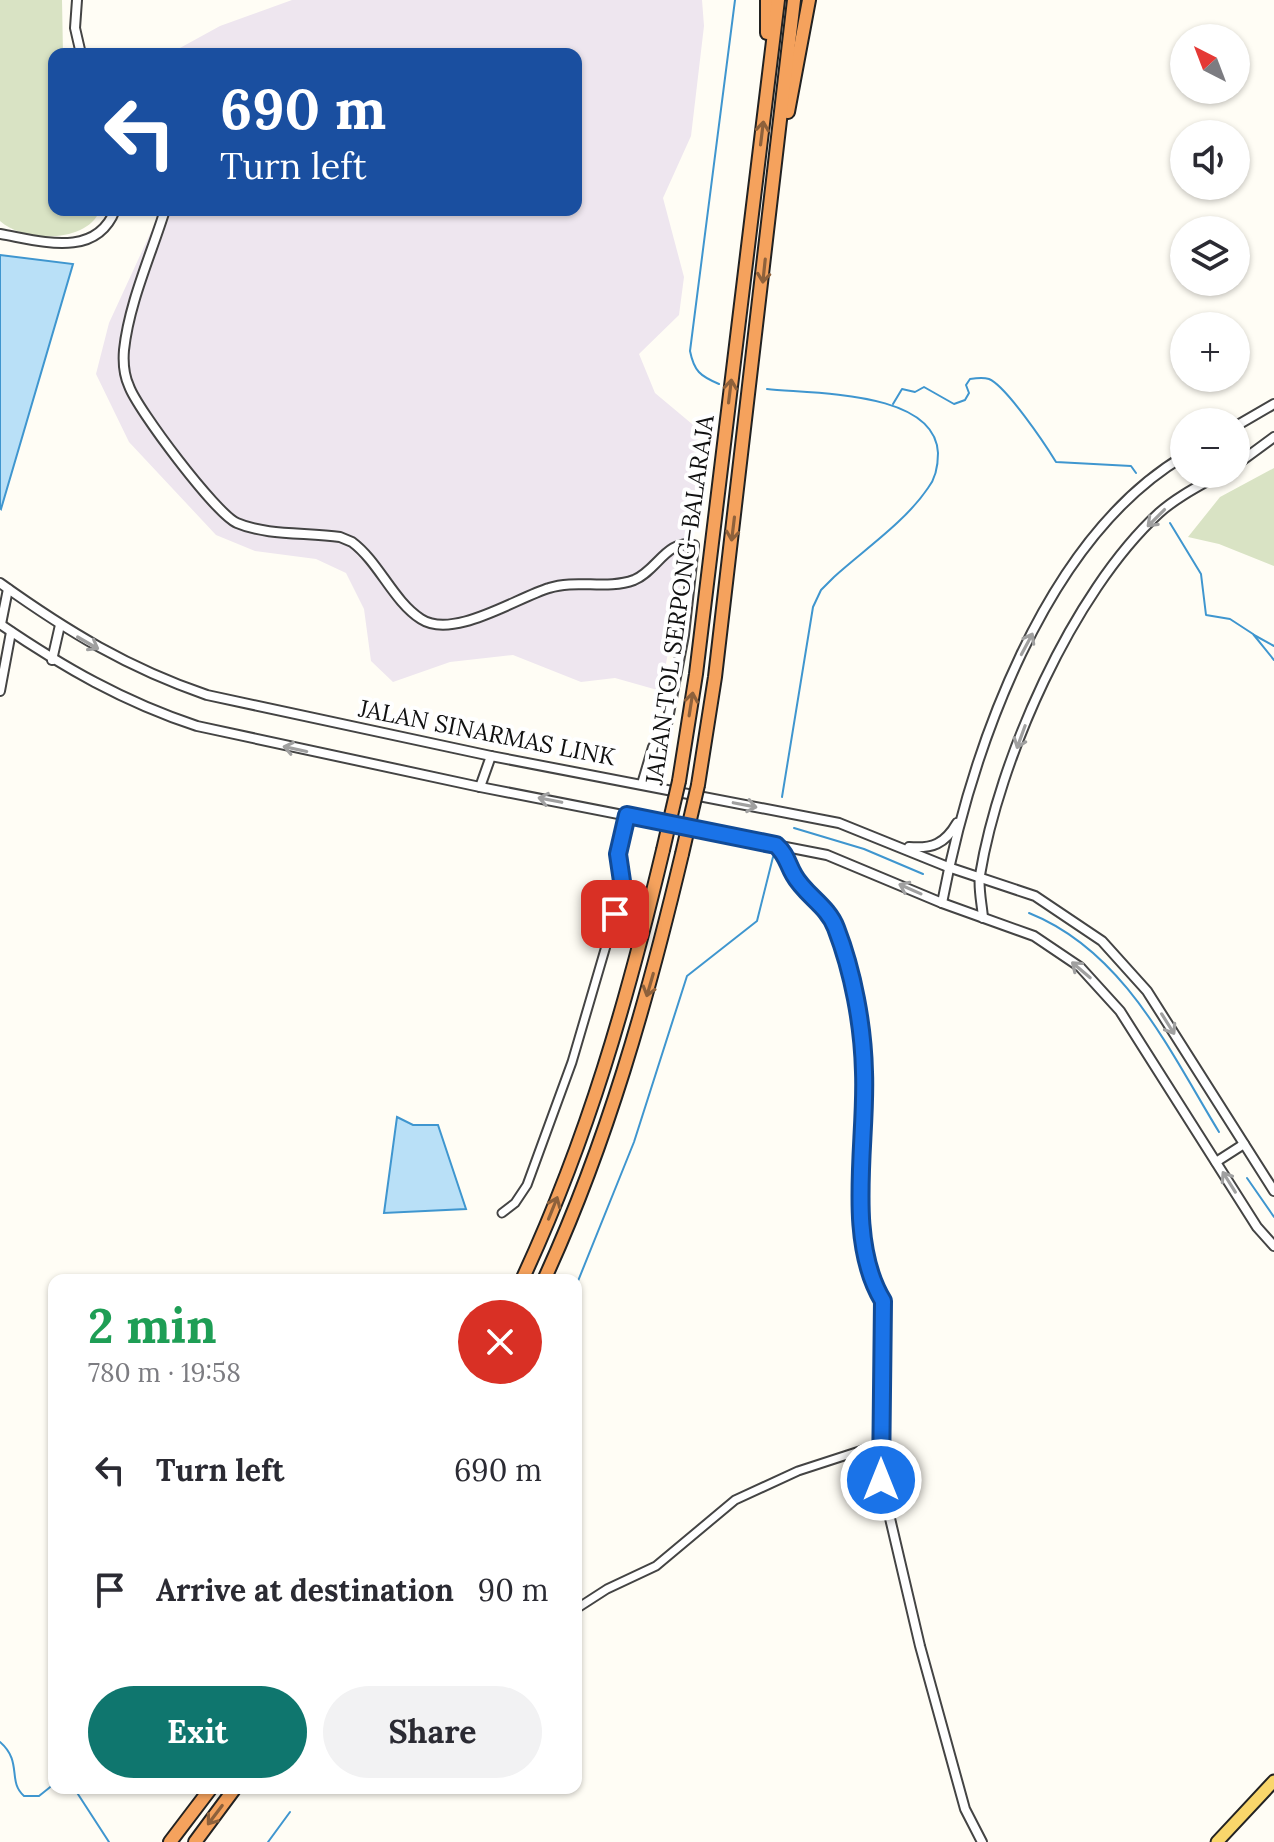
<!DOCTYPE html>
<meta charset="utf-8">
<style>
:root{--surface:#fff;--page:#f2f2f3;--text:#2b2b33;--muted:#7c7c81;--accent:#0f766e}
body{margin:0;font-family:Lora,serif;background:var(--page);color:var(--text);height:100vh;display:flex;flex-direction:column;font-size:30px;white-space:nowrap}
*{box-sizing:border-box;margin:0}
p{font-size:26px;color:var(--muted)}
.icon{flex:none;width:44px;height:44px;fill:none;stroke:currentColor;stroke-width:2;stroke-linecap:round;stroke-linejoin:round}
.map{position:relative;flex:1;overflow:hidden}
.details{position:absolute;left:48px;top:1274px;width:534px;height:520px;display:flex;flex-direction:column;background:var(--surface);border-radius:16px;box-shadow:0 2px 6px #0004}
.details>*{flex:none}
.top-card{position:absolute;left:48px;top:48px;width:534px;height:168px;border-radius:16px;box-shadow:0 2px 6px #0004;background:#1a4fa0;color:#fff;overflow:hidden}
.needle{width:52px;rotate:318deg}
.fabs{position:absolute;left:1170px;top:24px;display:grid;gap:16px}
.fabs a{display:grid;place-items:center;width:80px;height:80px;border-radius:50%;background:var(--surface);box-shadow:0 2px 6px #0004;font-size:40px}
.pin{position:absolute;display:grid;place-items:center;width:68px;height:68px;color:#fff;margin:-34px;border-radius:16px;box-shadow:0 4px 12px #0006}
.me{position:absolute;width:88px;margin:-44px;rotate:0deg;stroke-linejoin:round;filter:drop-shadow(0 0 6px #0008)}
.turn{display:flex;align-items:center;gap:28px;height:168px;padding:0 40px;font-size:36px}
.turn .icon{width:104px;height:104px;stroke-width:2.5}
.turn b{display:block;font-size:56px;line-height:68px}
.round{display:grid;place-items:center;flex:none;width:84px;height:84px;border-radius:42px;background:var(--page)}
.head{display:flex;align-items:center;justify-content:space-between;height:136px;padding:0 40px}
h1{font-size:48px;font-weight:800;line-height:60px;color:#1e9e55}
.button{display:flex;gap:16px;margin-top:auto;padding:16px 40px}
.button a{flex:1;height:92px;border-radius:48px;background:var(--accent);color:#fff;font-size:32px;font-weight:800;line-height:92px;text-align:center}
.button a+a{background:var(--page);color:var(--text)}
ul{padding:0;list-style:none}
li{display:flex;align-items:center;gap:24px;height:120px;padding:0 40px}
li div{flex:1}
li b{display:block;font-size:30px}
li em{font-style:normal}
.map>svg:first-child{display:block}
.industrial{fill:#eee6ef}
.cemetery{fill:#d9e3c4}
.water{fill:#b9e0f7;stroke:#3f96cf;stroke-width:2}
.lines{fill:none;stroke-linecap:round;stroke-linejoin:round}
.stream{stroke:#3f96cf;stroke-width:2}
.minor-casing{stroke:#444;stroke-width:11}
.tertiary-casing{stroke:#444;stroke-width:12}
.primary-casing{stroke:#222;stroke-width:15}
.motorway-casing{stroke:#222;stroke-width:16}
.minor{stroke:#fff;stroke-width:7}
.tertiary{stroke:#fff;stroke-width:8}
.primary{stroke:#f9d66b;stroke-width:11}
.motorway{stroke:#f5a25d;stroke-width:12}
.motorway-bridge-casing{stroke:#222;stroke-width:16;stroke-linecap:butt}
.motorway-bridge{stroke:#f5a25d;stroke-width:12}
.oneway{stroke:#8e613b}
.oneway2{stroke:#a0a0a0}
.route-casing{stroke:#114b97;stroke-width:20}
.route{stroke:#1a73e8;stroke-width:14}
.labels{text-anchor:middle;stroke-width:8;stroke-linejoin:round;paint-order:stroke}
.street-label{font-size:24px;fill:#111;stroke:#fff}
</style>
<div class="map">
<svg width="1274" height="1842" viewBox="0 0 1274 1842">
<rect width="100%" height="100%" fill="#fffdf5"/>
<!-- industrial -->
<path class="industrial" d="M292,0H702L704,26L691,136L663,198L684,277L679,315L639,354L655,393L698,429L694,509L661,691L615,678L581,682L513,655L450,662L393,682L371,661L364,609L346,573L316,559L255,551L216,535L129,442L96,374L109,323L161,210H576V54H169L220,26Z"/>
<!-- cemetery -->
<g class="cemetery">
<path d="M0,0H62L63,54H54V210H100C88,243 24,243 0,221Z"/>
<path d="M1274,468V566L1219,544L1188,537L1220,497Z"/>
</g>
<!-- water -->
<g class="water">
<path d="M0,255L73,264L1,509L0,508Z"/>
<path d="M397,1117L413,1125H438L466,1209L384,1213Z"/>
</g>
<g class="lines">
<!-- stream -->
<g class="stream">
<path d="M719,384C700,376 694,371 690,351L735,0"/>
<path d="M767,389C812,394 935,390 938,453C938,465 936,478 928,488C905,522 865,549 834,577L821,590L813,607L782,797"/>
<path d="M893,404L902,389L915,392L924,387L954,404L965,400L969,393L966,385L970,379C976,378 983,377 989,379C1006,386 1045,444 1056,462L1131,466L1136,473"/>
<path d="M1170,523L1201,574L1206,615L1230,619L1253,634L1274,660"/>
<path d="M1254,635L1274,646"/>
<path d="M794,828L864,849L923,874"/>
<path d="M1029,913C1124,951 1169,1050 1219,1132"/>
<path d="M1247,1178L1274,1217"/>
<path d="M576,1286L634,1142L687,976L757,921L773,857"/>
<path d="M0,1742C23,1762 7,1781 24,1796H39L54,1784"/>
<path d="M74,1788L109,1842"/>
<path d="M268,1842L290,1812"/>
</g>
<defs>
<g id="minor">
<path d="M502,1213L515,1203L527,1185L572,1062L623,888L618,854L627,815"/>
<path d="M576,1609L607,1589L656,1566L735,1500L798,1471L881,1444"/>
</g>
<g id="tertiary">
<path d="M77,0L75,28L81,54"/>
<path d="M165,210C151,255 129,303 124,350C123,362 124,375 129,386C137,409 216,514 237,523C267,536 308,532 340,537L352,542C379,562 393,601 421,619C453,640 516,598 549,588C576,579 607,590 634,580C658,570 666,539 694,545L684,635L667,724L653,747L642,784"/>
<path d="M0,234C41,241 96,259 115,210"/>
<path d="M1236,426L1274,404"/>
<path d="M1236,465L1274,437"/>
<path d="M0,583C67,631 128,668 207,695L491,756L839,823L948,867L1035,896L1102,941L1147,991L1274,1191"/>
<path d="M0,624C63,667 124,702 197,726L480,787L827,855L942,903L1034,936L1080,967L1120,1011L1257,1227L1274,1246"/>
<path d="M1,624L8,589"/>
<path d="M52,660L60,625"/>
<path d="M0,691L11,632"/>
<path d="M480,787L491,756"/>
<path d="M777,846L787,855L794,875L836,927L854,995L864,1072L862,1233L872,1283L883,1301L881,1480L920,1646L965,1809L982,1842"/>
<path d="M909,847C932,849 945,844 957,823"/>
<path d="M942,903C971,751 1044,539 1184,456"/>
<path d="M983,918C982,904 978,888 980,875C999,760 1072,593 1159,513C1177,497 1199,486 1220,474"/>
<path d="M1216,1162L1244,1144"/>
</g>
<path id="primary" d="M1217,1842L1274,1781"/>
<g id="motorway">
<path d="M767,33V0"/>
<path d="M788,112L809,0"/>
<path d="M679,781L696,674L778,0"/>
<path d="M698,785L715,677L794,0"/>
<path d="M522,1280C588,1138 627,1001 663,850"/>
<path d="M544,1280C607,1143 647,1001 682,854"/>
<path d="M170,1842L211,1788"/>
<path d="M195,1842L235,1788"/>
</g>
</defs>
<!-- minor casing -->
<use href="#minor" class="minor-casing"/>
<!-- tertiary casing -->
<use href="#tertiary" class="tertiary-casing"/>
<!-- primary casing -->
<use href="#primary" class="primary-casing"/>
<!-- motorway casing -->
<use href="#motorway" class="motorway-casing"/>
<!-- minor -->
<use href="#minor" class="minor"/>
<!-- tertiary -->
<use href="#tertiary" class="tertiary"/>
<!-- primary -->
<use href="#primary" class="primary"/>
<!-- motorway -->
<use href="#motorway" class="motorway"/>
<defs>
<g id="motorway-bridge">
<path d="M663,850L679,781"/>
<path d="M682,854L698,785"/>
</g>
</defs>
<!-- motorway-bridge casing -->
<use href="#motorway-bridge" class="motorway-bridge-casing"/>
<!-- motorway-bridge -->
<use href="#motorway-bridge" class="motorway-bridge"/>
</g>
<!-- one-way arrows -->
<defs><path id="oneway-shaft" d="M-6 0H5M1.5-3L5.5 0L1.5 3" fill="none" stroke-width="1.6" stroke-linecap="round" stroke-linejoin="round" transform="scale(2)"/></defs>
<g class="oneway">
<use href="#oneway-shaft" transform="translate(762 133) rotate(-83)"/>
<use href="#oneway-shaft" transform="translate(764 271) rotate(96)"/>
<use href="#oneway-shaft" transform="translate(730 391) rotate(-83)"/>
<use href="#oneway-shaft" transform="translate(733 529) rotate(97)"/>
<use href="#oneway-shaft" transform="translate(691 704) rotate(-81)"/>
<use href="#oneway-shaft" transform="translate(650 985) rotate(106)"/>
<use href="#oneway-shaft" transform="translate(553 1208) rotate(-68)"/>
<use href="#oneway-shaft" transform="translate(215 1815) rotate(127)"/>
</g>
<g class="oneway2">
<use href="#oneway-shaft" transform="translate(1156 518) rotate(135)"/>
<use href="#oneway-shaft" transform="translate(88 643) rotate(30)"/>
<use href="#oneway-shaft" transform="translate(1027 644) rotate(-62)"/>
<use href="#oneway-shaft" transform="translate(1021 737) rotate(110)"/>
<use href="#oneway-shaft" transform="translate(295 749) rotate(-168)"/>
<use href="#oneway-shaft" transform="translate(550 800) rotate(-169)"/>
<use href="#oneway-shaft" transform="translate(745 805) rotate(11)"/>
<use href="#oneway-shaft" transform="translate(910 889) rotate(-156)"/>
<use href="#oneway-shaft" transform="translate(1081 970) rotate(-140)"/>
<use href="#oneway-shaft" transform="translate(1168 1024) rotate(58)"/>
<use href="#oneway-shaft" transform="translate(1229 1182) rotate(-122)"/>
</g>
<g class="lines">
<defs>
<path id="route" d="M615,914L623,888L618,854L627,815L776,845C787,855 787,863 794,875C805,895 828,906 836,928C853,972 863,1025 864,1072C867,1142 845,1239 883,1301L881,1480"/>
</defs>
<!-- route casing -->
<use href="#route" class="route-casing"/>
<!-- route -->
<use href="#route" class="route"/>
</g>
<g class="labels">
<!-- street labels -->
<g class="street-label">
<text transform="translate(680 600) rotate(-82)" y="8">JALAN TOL SERPONG–BALARAJA</text>
<text transform="translate(487 733) rotate(11)" y="8">JALAN SINARMAS LINK</text>
</g>
</g>
</svg>
<div class="fabs">
<a><svg class="needle" viewBox="-14 -14 28 28"><path d="M0-13l5 13h-10z" fill="#e53935"/><path d="M0 13l5-13h-10z" fill="#7c7c81"/></svg></a>
<a><svg class="icon" aria-label="sound" viewBox="0 0 24 24"><path d="M4 9h4l5-4v14l-5-4H4zM17 9q2 3 0 6"/></svg></a>
<a><svg class="icon" aria-label="layers" viewBox="0 0 24 24"><path d="M12 4l9 5-9 5-9-5zM3 14l9 5 9-5"/></svg></a>
<a>+</a>
<a>−</a>
</div>
<div class="pin" style="left:615px;top:914px;background:#d93025"><svg class="icon" aria-label="arrive" viewBox="0 0 24 24"><path d="M6 21V4h12l-3 4 3 4H6"/></svg></div>
<svg class="me" style="left:881px;top:1480px" viewBox="-20 -20 40 40"><circle r="17" fill="#1a73e8" stroke="#fff" stroke-width="3"/><path d="M0-11L8 9 0 5-8 9z" fill="#fff"/></svg>
<div class="top-card">
<div class="turn"><svg class="icon" aria-label="left" viewBox="0 0 24 24"><path d="M17 20v-9H6M10 6l-5 5 5 5"/></svg><div><b>690 m</b>Turn left</div></div>
</div>
<section class="details">
<div class="head"><div><h1>2 min</h1><p>780 m · 19:58</p></div><a class="round" style="background:#d93025;color:#fff"><svg class="icon" aria-label="close" viewBox="0 0 24 24"><path d="M6 6l12 12M18 6L6 18"/></svg></a></div>
<ul>
<li><svg class="icon" aria-label="left" viewBox="0 0 24 24"><path d="M17 20v-9H6M10 6l-5 5 5 5"/></svg><div><b>Turn left</b></div><em>690 m</em></li>
<li><svg class="icon" aria-label="arrive" viewBox="0 0 24 24"><path d="M6 21V4h12l-3 4 3 4H6"/></svg><div><b>Arrive at destination</b></div><em>90 m</em></li>
</ul>
<div class="button"><a>Exit</a><a>Share</a></div>
</section>
</div>
